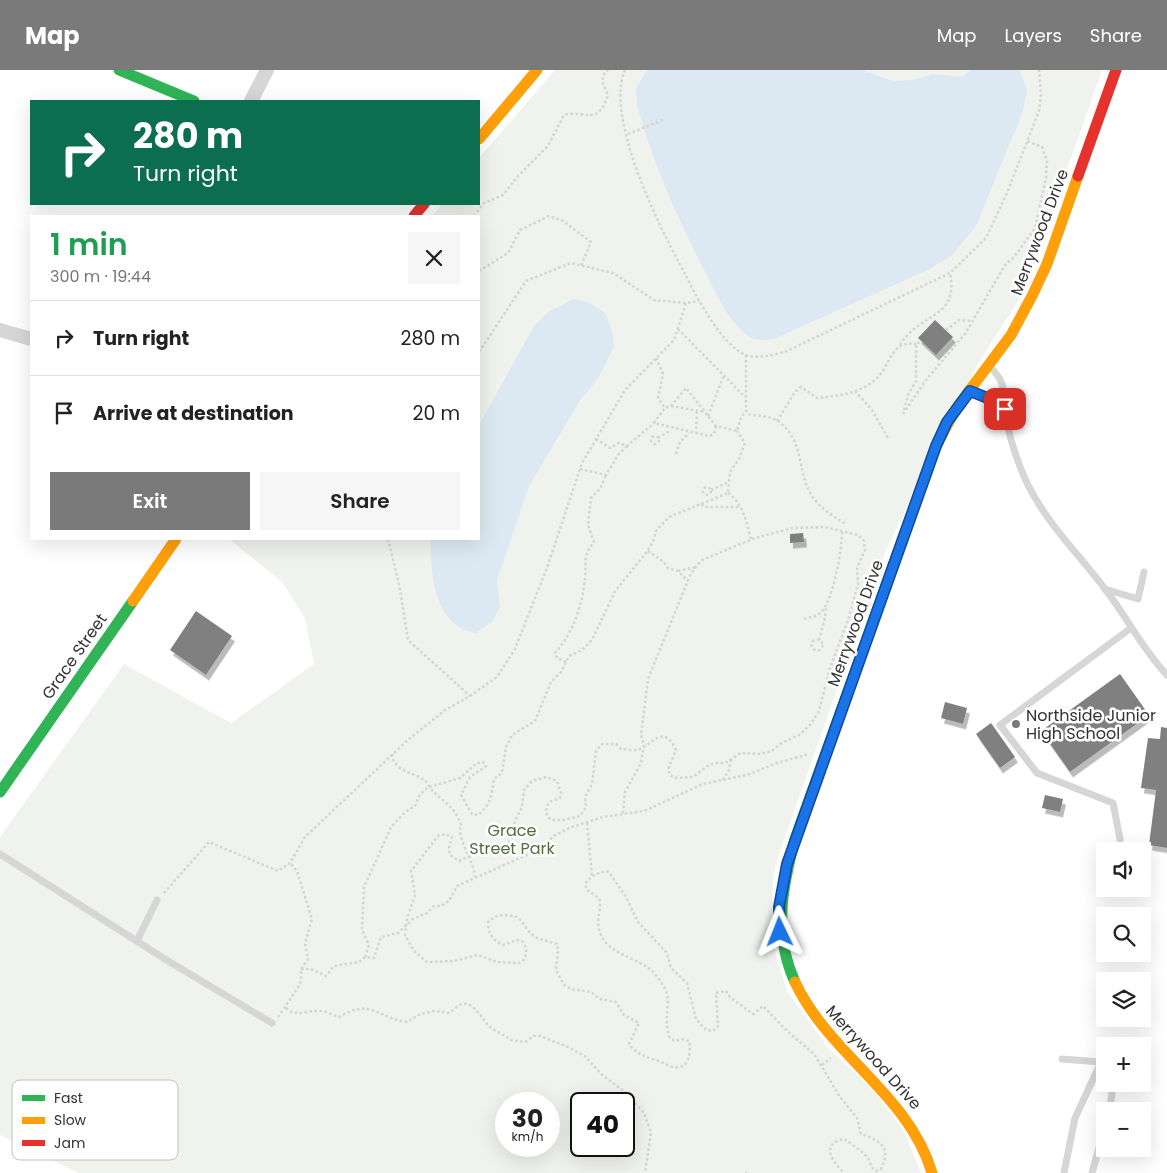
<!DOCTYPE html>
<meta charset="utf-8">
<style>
:root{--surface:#fff;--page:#f6f6f6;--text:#222;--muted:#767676;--line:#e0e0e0;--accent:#7a7a7a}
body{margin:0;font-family:Poppins,sans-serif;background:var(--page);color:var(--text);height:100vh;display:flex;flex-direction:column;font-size:19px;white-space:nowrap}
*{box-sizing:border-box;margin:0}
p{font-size:16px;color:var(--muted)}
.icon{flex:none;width:28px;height:28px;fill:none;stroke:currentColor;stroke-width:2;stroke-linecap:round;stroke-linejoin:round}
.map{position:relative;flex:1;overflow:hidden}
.drawer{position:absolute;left:30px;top:145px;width:450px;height:325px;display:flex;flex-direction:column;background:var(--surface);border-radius:0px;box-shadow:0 5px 20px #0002}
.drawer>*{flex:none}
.banner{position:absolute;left:30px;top:30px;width:450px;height:105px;border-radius:0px;box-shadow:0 5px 20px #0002;background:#0b6e4f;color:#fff;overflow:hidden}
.buttons{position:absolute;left:1096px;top:772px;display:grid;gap:10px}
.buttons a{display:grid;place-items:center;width:55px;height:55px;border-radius:0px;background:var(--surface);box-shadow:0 5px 20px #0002;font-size:25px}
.speed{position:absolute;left:495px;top:1022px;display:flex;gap:10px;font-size:25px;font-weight:700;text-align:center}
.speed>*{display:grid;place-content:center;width:65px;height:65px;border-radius:50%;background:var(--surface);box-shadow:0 5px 20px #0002;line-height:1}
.speed small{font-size:12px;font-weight:400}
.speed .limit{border:2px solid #111;border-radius:8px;background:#fff;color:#111}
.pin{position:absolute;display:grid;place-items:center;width:42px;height:42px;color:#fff;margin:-21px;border-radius:10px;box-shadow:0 2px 8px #0006}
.me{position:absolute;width:55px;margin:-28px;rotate:358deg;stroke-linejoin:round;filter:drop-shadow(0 0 4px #0008)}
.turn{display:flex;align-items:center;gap:18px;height:105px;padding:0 20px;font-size:22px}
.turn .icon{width:65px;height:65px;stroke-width:2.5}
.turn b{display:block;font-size:35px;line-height:42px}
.round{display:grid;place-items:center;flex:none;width:52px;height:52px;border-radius:0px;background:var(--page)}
.overview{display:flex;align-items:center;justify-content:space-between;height:85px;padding:0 20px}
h1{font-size:30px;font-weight:600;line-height:38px;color:#1e9e55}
.cta{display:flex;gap:10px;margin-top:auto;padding:10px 20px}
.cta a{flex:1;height:58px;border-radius:0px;background:var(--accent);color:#fff;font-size:20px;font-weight:600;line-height:58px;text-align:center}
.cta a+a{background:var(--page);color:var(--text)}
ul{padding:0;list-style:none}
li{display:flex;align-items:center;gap:15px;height:75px;padding:0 20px;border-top:1px solid var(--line)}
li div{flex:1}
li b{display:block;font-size:19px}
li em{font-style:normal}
header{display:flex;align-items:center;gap:30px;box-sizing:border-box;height:70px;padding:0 25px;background:var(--accent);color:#fff}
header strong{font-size:24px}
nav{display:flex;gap:28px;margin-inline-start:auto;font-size:18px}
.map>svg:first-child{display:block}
.green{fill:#f0f3ed;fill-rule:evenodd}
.water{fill:#dde9f2}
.building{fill:#808080;filter:url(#shadow)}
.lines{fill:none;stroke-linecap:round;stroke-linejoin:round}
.path{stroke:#d4d4d4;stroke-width:2.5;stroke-dasharray:2.5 2.5;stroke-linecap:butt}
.lane{stroke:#d6d6d6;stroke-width:7}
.street{stroke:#d6d6d6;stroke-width:14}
.fast{stroke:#30b455;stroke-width:11}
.slow{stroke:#ff9f0a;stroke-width:11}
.jam{stroke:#e5322d;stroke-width:11}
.route-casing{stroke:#114b97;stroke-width:12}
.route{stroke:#1a73e8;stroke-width:9}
.poi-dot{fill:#7a7a7a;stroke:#fff;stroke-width:2}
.labels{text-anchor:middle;stroke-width:5;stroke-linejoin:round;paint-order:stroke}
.street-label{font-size:16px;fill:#323232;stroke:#fff}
.poi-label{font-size:16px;fill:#323232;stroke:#fff;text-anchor:start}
.park-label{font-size:16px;fill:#536c40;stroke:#fff}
.key{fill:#fff;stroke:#c2c2c2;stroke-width:1}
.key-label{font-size:14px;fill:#323232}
</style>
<header>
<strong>Map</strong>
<nav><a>Map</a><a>Layers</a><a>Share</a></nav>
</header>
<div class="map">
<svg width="1167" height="1103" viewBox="0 0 1167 1103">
<defs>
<filter id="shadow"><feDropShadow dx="3" dy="5.5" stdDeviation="0" flood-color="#0004"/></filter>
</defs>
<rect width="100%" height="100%" fill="#fff"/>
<!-- green -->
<path class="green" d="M555,0H1102L1024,222L977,295L886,480L777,790L773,808L772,854L775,882L787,921L828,978L870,1017L904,1061L921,1103H79L0,1065V767L124,594L231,653L314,594L305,548L282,512L229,469H479V146H432L442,134H479V88ZM506,1034H549V1076H506ZM581,1034H624V1076H581Z"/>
<!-- water -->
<g class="water">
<path d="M647,0H862L893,11L912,10L933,4L962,7L971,0H1020L1027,20L1023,41L976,156L951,186L928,200L776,268C767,270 758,272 750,267C729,254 716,223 705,202C677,147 653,94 637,35L636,18Z"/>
<path d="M574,229L590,233L605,243L612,260L614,277L598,309L581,329L529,416L497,510L500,537L493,551L476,563C434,556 430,503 431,469H479V355L534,256L548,242Z"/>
</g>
<!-- building -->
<g class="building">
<path d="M935,250L953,267L936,285L918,268Z"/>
<path d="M803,463L804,472L790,473V464Z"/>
<path d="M196,541L232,566L206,605L170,580Z"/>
<path d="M1120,604L1149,645L1070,702L1041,661Z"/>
<path d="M945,632L967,638L963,654L941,648Z"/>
<path d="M991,653L1015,687L1000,698L976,664Z"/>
<path d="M1161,657L1167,658V778L1149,775L1156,720L1141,718L1148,668L1160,669Z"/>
<path d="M1045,725L1063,729L1060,742L1042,738Z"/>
</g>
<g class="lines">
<!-- path -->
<g class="path">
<path d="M625,0C604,48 661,160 685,204C696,226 722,276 746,285C759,289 775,285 787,281L950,203L986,168L1007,123L1039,41L1041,25L1039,0"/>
<path d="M628,64L665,49"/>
<path d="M474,146L484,133L503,125L518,106L548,76L564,45C585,39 597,58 608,25L602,11L605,2L608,0"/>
<path d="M479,201L508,183L520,160L549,146L563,151L591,172L581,196"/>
<path d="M678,259L745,327"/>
<path d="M946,260L959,250L971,251"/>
<path d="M900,275C921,241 959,250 950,203"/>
<path d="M479,282L526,211L571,193L613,203L654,230L686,233L699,231"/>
<path d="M746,285V340L748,344C757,346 771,346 778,351C804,370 797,397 809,421C817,436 832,446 846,454"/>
<path d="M656,288L663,304L658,328L665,338"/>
<path d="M855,321L872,340L889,370"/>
<path d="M671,336L705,342"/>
<path d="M904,340L908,325L916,311V274L921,271"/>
<path d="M903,344L926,310L965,264L1005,195L1014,187L1035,158L1046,108L1047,91L1042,77L1027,71"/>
<path d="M708,346L724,305"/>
<path d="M777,351L795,322L801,317L817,328C838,326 859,324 876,309C891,296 890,270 916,274"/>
<path d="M716,356L714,364L709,366L654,353L665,338L671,336L686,318L716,356L737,361L740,350L746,340"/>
<path d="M696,364L697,340"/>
<circle cx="655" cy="370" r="4"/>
<path d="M658,368L671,360"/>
<path d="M596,369L610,378L619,373L627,376L654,353"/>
<path d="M676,384L680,372L689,363"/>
<path d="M580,399L606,405L618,385L627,376"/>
<circle cx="707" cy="421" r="4"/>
<path d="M711,420L729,412"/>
<path d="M728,423C743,433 747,453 751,470"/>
<path d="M701,435L707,437H740"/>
<path d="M388,469L399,514L408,570L470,626"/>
<path d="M648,481L664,492L668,498L678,501L688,511"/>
<path d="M678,501L696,497"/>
<path d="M804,549C809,547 816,547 819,544C833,534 842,479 842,462"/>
<circle cx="817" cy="575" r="5.5"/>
<path d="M819,570L825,548L826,537"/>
<path d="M566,592L557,588L555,583C573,563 583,534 585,508C587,491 582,487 594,472L588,455L591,428L600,419L606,405"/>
<path d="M392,684C393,701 413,702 424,710C428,713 430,719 434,722C447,735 455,737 461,755C456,768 474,790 475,807"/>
<path d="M723,710L729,700L731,689"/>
<path d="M623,743L625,722L641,693L644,675L641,665L648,609L691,503L702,490L755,468L793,458L824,457L858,465L864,471L865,480L857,498L858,514L848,550L829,601L819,641L810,655L799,665L780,674L772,681L761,684L741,683L725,693H715L709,695L693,707L675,708L670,705L668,699L676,680C663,652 652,676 637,680C632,681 626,679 621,679L616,674H602L596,681L592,714L585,727L586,737L580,746L564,750H551C545,744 545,740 549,732L560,728L561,723L557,711L546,707L532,711L524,720L522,737L515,751L512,768L503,780L495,781L482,775L470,786L459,791L450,785L449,778L452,767L445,764L438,766L411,801L415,825L407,849L405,865L414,881L427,892L454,891L478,885L497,892L519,893L524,890C527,883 527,879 523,872L517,870L504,875C493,871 488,864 488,852C497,843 508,844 519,848L530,863L537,868L557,874L558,879L556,900L564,915L571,919L591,922L600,929L616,932L624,945L639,953L629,974C637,985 647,987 659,991C664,993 669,997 674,997C690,1000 691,981 689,971L683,969L675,971L670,968C662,949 672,931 665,919C662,913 656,904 651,900C637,888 609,884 601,865C594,849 603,840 599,828L587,820L585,814L592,806L605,801L609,802L626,827L638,852L667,883L671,898L687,913L696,949L706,960L713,961L718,956L716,923L726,921L730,927L753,944L763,936L786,960L814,984L840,1027L857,1048L861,1064C880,1071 892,1076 881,1099L876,1101C870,1097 871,1093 867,1087C861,1080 851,1074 844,1069C819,1074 833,1092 844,1103"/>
<path d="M587,753L592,806"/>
<path d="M164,823L209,772L278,801L290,793L305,767L409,669L445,640L470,626L497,607L515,579L548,495L582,393L625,320L674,270L686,233"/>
<path d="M365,887L369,875L362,860L364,817L391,757L405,742L415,736L420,724L429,717L460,708L477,693L483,692L486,696L470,707L461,725L472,744L478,745C491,735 492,723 494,709L502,703L506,677L512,665L535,651L551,612L561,602L569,586L582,580L592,570L615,521L646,483L653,472L656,461L669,447L728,423L730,402L739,389L745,373L737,361"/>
<path d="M301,899H311L326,906L334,896L359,892L365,887L374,888L381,867L398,863L413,849L427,843L434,836H441L449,831L457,816L540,779L554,766L569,758L603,747L644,741L703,714L747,705L777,693L809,684"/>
<path d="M286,938C296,948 307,940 320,941C326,941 333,945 339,947C372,928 375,947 407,952L420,944L435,941L449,943C453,941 458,935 462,934C474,931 483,951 490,957C496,962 504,964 510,970L525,972L534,966H540L568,977L586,987L601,1004L625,1022L644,1043L651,1062L645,1103"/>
<path d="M278,947L299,916L301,911V899L308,889L305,874L312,849L297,801L290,793"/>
<path d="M822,995L831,988"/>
<path d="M745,1103H748"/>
</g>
<!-- lane -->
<g class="lane">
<path d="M989,296C1006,312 1003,319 1005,340C1008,363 1017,391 1027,413C1047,454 1078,483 1105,519C1127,547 1142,579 1167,605"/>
<path d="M972,322L995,331L1005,339"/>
<path d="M1105,519L1138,529L1144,502"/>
<path d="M1120,769L1113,733L1037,703L1000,655L1131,558"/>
<path d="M0,784L168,891L272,953"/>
<path d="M137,871L157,830"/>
<path d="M1062,989L1101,992L1105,999"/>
<path d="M1109,1041L1112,1024L1110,1014"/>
<path d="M1064,1103L1075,1048L1101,992"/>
<path d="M1092,1103L1105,1056"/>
</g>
<!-- street -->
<g class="street">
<path d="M251,31L267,0"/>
<path d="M0,260L31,269"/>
</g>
<!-- fast -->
<g class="fast">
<path d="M119,0L194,31"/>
<path d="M0,722L133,531"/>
<path d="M795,912C773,864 782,818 795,769L897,485"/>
</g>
<!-- slow -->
<g class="slow">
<path d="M479,69L537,0"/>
<path d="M897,485L936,376L957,337L1011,265L1032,226L1047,194L1078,106"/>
<path d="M133,531L176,469"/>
<path d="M795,912C829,985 909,1024 932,1103"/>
</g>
<!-- jam -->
<g class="jam">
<path d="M1078,106L1116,0"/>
<path d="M414,146L424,134"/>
</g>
</g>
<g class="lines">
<defs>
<path id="route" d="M780,862L779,837L787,794L936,376L947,352L970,321L995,331L1005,339"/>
</defs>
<!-- route casing -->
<use href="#route" class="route-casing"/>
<!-- route -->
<use href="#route" class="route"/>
</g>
<!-- markers -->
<circle class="poi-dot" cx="1016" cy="654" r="5"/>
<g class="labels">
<!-- street labels -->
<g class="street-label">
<text transform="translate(1039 162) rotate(-69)" y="6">Merrywood Drive</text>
<text transform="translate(855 553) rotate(-70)" y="6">Merrywood Drive</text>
<text transform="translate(74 586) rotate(-55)" y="6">Grace Street</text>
<text transform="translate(874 987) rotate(48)" y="6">Merrywood Drive</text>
</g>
<!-- poi labels -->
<g class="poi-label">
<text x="1026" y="651">Northside Junior<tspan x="1026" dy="18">High School</tspan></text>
</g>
<!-- park labels -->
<g class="park-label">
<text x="512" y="766">Grace<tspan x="512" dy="18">Street Park</tspan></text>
</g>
</g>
<!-- legend -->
<rect x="12" y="1010" width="166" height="80" rx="8" class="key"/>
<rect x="22" y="1025" width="23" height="6" fill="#30b455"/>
<rect x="22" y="1047" width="23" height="7" fill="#ff9f0a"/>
<rect x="22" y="1070" width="23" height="6" fill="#e5322d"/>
<g class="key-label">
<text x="54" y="1033">Fast</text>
<text x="54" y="1055">Slow</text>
<text x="54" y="1078">Jam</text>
</g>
</svg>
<div class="buttons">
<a><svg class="icon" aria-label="sound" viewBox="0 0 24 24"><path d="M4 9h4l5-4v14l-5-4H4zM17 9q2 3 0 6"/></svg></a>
<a><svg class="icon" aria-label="search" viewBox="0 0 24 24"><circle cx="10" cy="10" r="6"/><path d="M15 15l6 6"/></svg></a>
<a><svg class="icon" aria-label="layers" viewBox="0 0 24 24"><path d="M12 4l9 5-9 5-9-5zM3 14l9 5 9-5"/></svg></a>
<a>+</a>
<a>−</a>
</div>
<div class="speed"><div>30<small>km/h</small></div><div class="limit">40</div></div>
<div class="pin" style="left:1005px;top:339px;background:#d93025"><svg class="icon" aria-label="arrive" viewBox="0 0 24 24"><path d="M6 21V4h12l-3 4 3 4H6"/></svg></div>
<svg class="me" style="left:780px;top:862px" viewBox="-20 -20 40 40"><path d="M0-17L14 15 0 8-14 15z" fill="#1a73e8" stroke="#fff" stroke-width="4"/></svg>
<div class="banner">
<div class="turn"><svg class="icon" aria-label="right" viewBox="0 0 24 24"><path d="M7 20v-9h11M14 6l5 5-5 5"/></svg><div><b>280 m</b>Turn right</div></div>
</div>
<section class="drawer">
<div class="overview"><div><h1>1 min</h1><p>300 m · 19:44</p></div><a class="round"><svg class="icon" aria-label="close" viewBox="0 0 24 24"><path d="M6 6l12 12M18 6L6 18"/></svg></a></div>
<ul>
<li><svg class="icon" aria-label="right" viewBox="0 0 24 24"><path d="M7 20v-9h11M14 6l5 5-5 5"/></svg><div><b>Turn right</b></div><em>280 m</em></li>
<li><svg class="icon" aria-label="arrive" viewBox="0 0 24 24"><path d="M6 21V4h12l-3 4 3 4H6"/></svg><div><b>Arrive at destination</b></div><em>20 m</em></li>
</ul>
<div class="cta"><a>Exit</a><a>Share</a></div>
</section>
</div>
